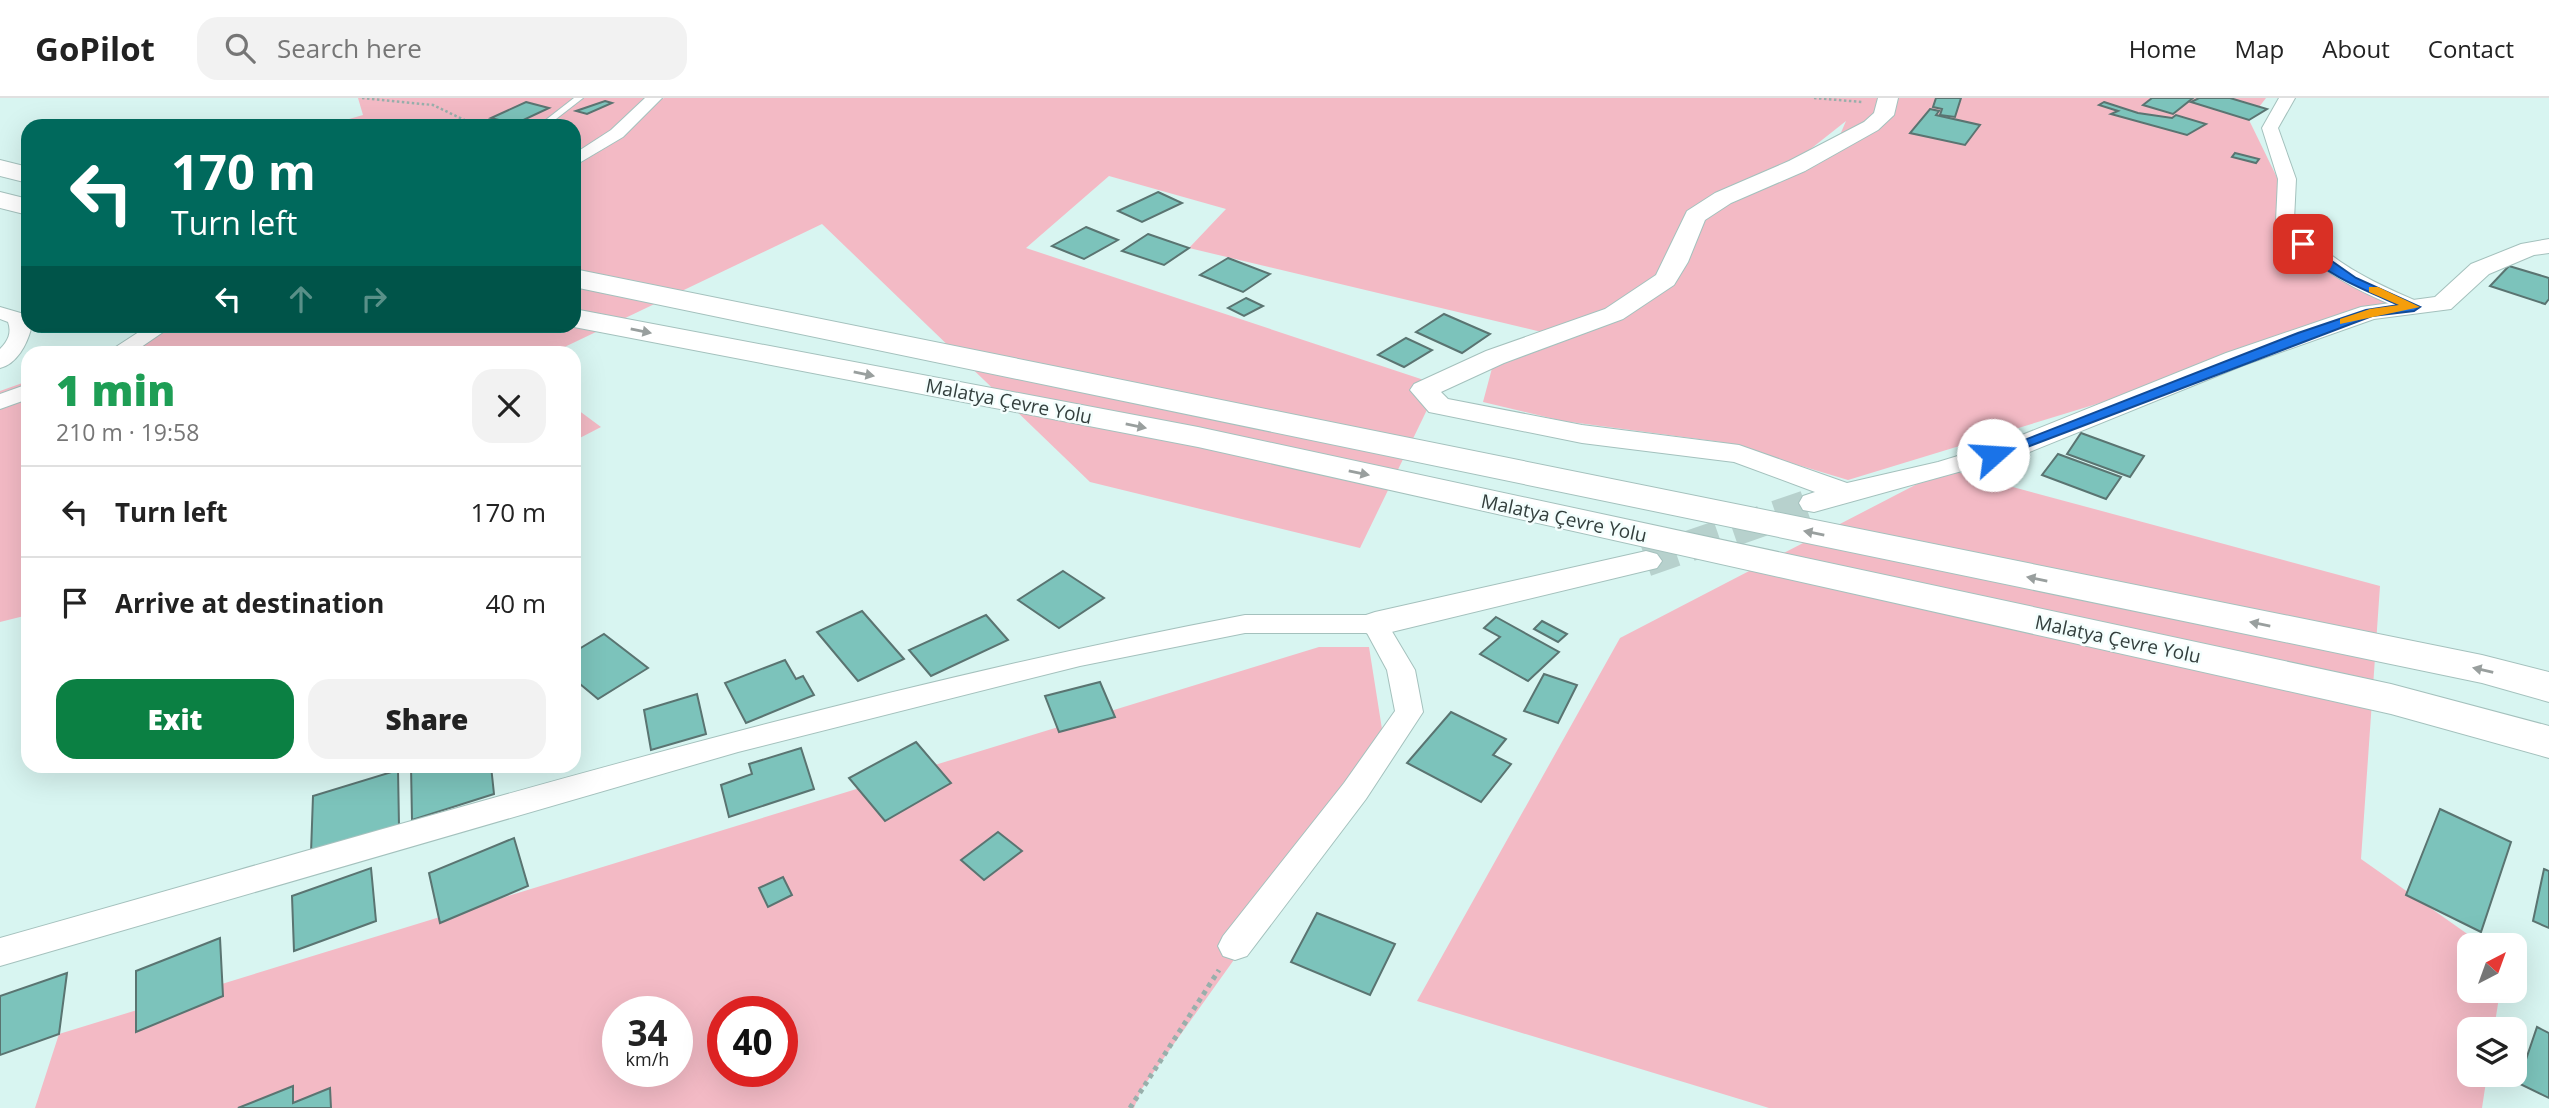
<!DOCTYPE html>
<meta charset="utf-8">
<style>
:root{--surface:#fff;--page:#f2f2f2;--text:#222;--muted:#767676;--line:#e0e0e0;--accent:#0b8043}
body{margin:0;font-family:"Open Sans",sans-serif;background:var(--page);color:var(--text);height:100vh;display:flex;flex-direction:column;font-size:26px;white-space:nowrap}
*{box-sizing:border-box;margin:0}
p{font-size:23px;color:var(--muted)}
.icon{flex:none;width:38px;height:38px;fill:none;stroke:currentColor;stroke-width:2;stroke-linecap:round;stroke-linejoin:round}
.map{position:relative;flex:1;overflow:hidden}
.details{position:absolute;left:21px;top:248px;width:560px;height:427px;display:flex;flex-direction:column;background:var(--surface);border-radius:21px;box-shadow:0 7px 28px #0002}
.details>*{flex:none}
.banner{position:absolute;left:21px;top:21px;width:560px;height:214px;border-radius:21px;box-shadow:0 7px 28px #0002;background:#00695c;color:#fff;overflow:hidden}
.needle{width:46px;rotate:41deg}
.tools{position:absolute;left:2457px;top:835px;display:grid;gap:14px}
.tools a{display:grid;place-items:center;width:70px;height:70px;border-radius:14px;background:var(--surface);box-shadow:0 7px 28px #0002;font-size:35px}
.speed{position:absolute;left:602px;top:898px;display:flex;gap:14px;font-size:35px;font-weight:700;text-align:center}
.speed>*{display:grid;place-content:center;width:91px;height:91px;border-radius:50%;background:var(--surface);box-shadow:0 7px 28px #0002;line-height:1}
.speed small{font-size:18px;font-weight:400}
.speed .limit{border:10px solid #d22;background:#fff;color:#111}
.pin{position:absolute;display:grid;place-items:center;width:60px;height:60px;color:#fff;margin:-30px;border-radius:14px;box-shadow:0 4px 10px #0006}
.me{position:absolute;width:77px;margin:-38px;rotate:71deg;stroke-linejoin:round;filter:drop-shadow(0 0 5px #0008)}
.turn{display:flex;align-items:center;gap:24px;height:147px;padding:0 35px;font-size:32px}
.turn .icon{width:91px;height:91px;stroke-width:2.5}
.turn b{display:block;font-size:49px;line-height:60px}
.lanes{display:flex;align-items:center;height:66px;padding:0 35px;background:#0003;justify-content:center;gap:35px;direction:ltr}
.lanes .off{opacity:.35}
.round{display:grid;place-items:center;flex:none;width:74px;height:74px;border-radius:21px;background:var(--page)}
.summary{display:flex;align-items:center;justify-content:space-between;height:119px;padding:0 35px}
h1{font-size:42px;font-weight:800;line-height:52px;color:#1e9e55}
.cta{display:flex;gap:14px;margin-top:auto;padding:14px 35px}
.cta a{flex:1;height:80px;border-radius:21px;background:var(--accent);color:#fff;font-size:28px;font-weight:800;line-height:80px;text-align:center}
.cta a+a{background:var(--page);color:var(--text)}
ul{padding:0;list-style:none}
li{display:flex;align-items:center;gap:21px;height:91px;padding:0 35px;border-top:2px solid var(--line)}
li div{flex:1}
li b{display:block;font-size:26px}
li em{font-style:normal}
header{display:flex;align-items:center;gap:42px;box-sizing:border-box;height:98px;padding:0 35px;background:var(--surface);border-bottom:2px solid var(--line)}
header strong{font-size:33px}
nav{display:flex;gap:38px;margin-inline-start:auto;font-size:24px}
.search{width:490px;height:63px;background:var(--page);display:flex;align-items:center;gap:18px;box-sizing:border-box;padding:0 24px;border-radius:21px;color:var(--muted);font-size:26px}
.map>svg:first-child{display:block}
.green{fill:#f3bac5;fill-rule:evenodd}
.building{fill:#7cc3bb;stroke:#5a7471;stroke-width:2}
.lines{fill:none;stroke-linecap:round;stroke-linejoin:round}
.tertiary-tunnel{stroke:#b7d1cd;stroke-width:31;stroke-dasharray:31 15;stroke-linecap:butt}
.service-casing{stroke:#a4c1bd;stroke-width:2}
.minor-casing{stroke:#a4c1bd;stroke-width:2}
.tertiary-casing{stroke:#a4c1bd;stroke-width:2}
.trunk-casing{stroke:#a4c1bd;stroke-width:2}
.path-far1{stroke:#98afab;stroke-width:2.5;stroke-dasharray:2.5 2.5;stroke-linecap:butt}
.path{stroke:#98afab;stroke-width:5;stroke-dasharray:4.5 4.5;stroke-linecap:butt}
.service{fill:#fff;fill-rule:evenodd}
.minor{fill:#fff;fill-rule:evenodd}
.tertiary{fill:#fff;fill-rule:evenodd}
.trunk{fill:#fff;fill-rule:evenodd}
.oneway{fill:#999f9e}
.route{fill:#1a73e8;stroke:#114b97;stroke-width:2}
.slow{fill:#f59e0b}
.labels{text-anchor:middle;stroke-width:5;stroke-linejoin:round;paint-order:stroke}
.street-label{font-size:19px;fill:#333f3d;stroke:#f3fefd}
</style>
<header>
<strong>GoPilot</strong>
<div class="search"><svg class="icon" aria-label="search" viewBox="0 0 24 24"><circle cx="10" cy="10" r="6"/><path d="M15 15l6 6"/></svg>Search here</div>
<nav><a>Home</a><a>Map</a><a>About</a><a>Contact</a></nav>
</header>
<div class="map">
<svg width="2549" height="1010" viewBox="0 0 2549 1010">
<rect width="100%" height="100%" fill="#d8f5f1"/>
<!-- green -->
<g class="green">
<path d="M358,0H649L634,16L664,0H2266L2249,22L2287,100L2303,146L2414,209L1848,382L1721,344L1563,323L1483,304L1495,259L1554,237L1189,150L1226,111L1109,78L1026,150L1439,287L1360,450L1090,384L822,126L552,255L104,256L169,228H574V28H325L363,17ZM1846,23L1833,53L1774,80Z"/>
<path d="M28,283V517L0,524V293Z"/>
<path d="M574,309L601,329L574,343Z"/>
<path d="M1946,371L2380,488L2361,761L2483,847H2469V892L2500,893L2494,931H2469V976L2487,977L2482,1010H1769L1417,903L1620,540Z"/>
<path d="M1319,549H1369L1385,650L1141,992L1134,1010H35L59,936ZM618,914H677V973H618ZM723,914H782V973H723Z"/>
</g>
<!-- building -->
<g class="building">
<path d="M1936,0H1961L1955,19L1940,17L1942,11L1933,9Z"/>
<path d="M2152,0H2193L2173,16L2143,7Z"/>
<path d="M2199,0H2230L2267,11L2249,22L2191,4Z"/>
<path d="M605,3L612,5L587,16L576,13Z"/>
<path d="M526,4L549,10L515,26L491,20Z"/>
<path d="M2104,4L2138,15L2172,20L2176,17L2206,26L2187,37L2111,16L2118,13L2099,7Z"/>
<path d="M1930,11L1939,13L1936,17L1980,27L1965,47L1910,35Z"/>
<path d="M2235,55L2259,61L2256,65L2232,59Z"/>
<path d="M1158,94L1182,105L1142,124L1118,113Z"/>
<path d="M1086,129L1118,142L1084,161L1052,148Z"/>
<path d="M1148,136L1189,150L1164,167L1122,153Z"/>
<path d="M1228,160L1270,176L1243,194L1200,177Z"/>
<path d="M2509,168L2549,180V201L2545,206L2490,188Z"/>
<path d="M1246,200L1263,208L1244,218L1228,210Z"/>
<path d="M1444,216L1490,236L1462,255L1416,234Z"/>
<path d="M1406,240L1432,252L1404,269L1378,257Z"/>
<path d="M2081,335L2144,358L2130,379L2067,356Z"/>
<path d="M2058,356L2121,379L2106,401L2042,377Z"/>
<path d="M1063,473L1104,500L1059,530L1018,502Z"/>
<path d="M862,513L904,561L858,583L817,534Z"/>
<path d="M986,517L1008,542L931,578L909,552Z"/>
<path d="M1496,519L1559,554L1528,583L1480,556L1500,539L1484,530Z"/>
<path d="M1542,523L1567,536L1558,544L1534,531Z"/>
<path d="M604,536L648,570L598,601L574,581V554Z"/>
<path d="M785,562L796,581L803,578L814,597L746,625L725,585Z"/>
<path d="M1544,576L1577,587L1558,625L1524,613Z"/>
<path d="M1100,584L1115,619L1059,634L1045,598Z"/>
<path d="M697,596L706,636L651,652L644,612Z"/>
<path d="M1451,614L1506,641L1493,657L1511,666L1481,704L1407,665Z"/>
<path d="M916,644L951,685L885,723L849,680Z"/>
<path d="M801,650L814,691L729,719L721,687L752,676L749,666Z"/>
<path d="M411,668H491L494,696L412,722Z"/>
<path d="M398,672L399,728L311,755L313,698Z"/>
<path d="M2440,711L2511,744L2481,834L2406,797Z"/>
<path d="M998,734L1022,753L984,782L961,762Z"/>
<path d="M514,740L528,788L440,825L429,775Z"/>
<path d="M371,770L376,823L294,853L292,798Z"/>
<path d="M2544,771L2549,773V830L2533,823Z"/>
<path d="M783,779L792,797L768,809L759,790Z"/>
<path d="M1317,815L1395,846L1370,897L1291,864Z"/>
<path d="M220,840L223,898L136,934V873Z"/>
<path d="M67,875L59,936L0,957V898Z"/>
<path d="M2537,929L2549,935V1000L2518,985Z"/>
<path d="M293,988V1005L330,990L331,1010H238Z"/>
</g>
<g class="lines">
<!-- tertiary-tunnel -->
<path class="tertiary-tunnel" d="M1646,463L1814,405"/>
<defs>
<path id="service" d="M574,0H583L547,28H538Z"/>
<g id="minor">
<path d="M645,0H662L623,39L574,68V56L611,32Z"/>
<path d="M2279,0H2295L2278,30L2296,81L2294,122C2329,164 2372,184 2421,205L2424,209L2421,213C2408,216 2397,209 2385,204C2341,185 2304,162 2276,123L2278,81L2262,30Z"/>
<path d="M0,209L24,216L31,231C27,246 17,266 0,270V251C8,243 12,235 8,224L0,221Z"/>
<path d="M148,228H172L131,256H105Z"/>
<path d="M28,286V301L0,311V296Z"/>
<path d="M1245,517H1375L1384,520L1415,572L1423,614L1366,701L1247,858L1235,862L1223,858L1218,848L1223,838L1344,685L1395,613L1387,572L1367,535H1245L1080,568L738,654L0,868V840C413,724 824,597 1245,517Z"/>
</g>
<g id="tertiary">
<path d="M1878,0H1898L1894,17L1878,32L1805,73L1731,105L1705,122L1688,164L1674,187L1623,221L1504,265L1441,294L1448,301L1582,327L1739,347L1847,385L1938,364L2007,343L2226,255L2361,209L2435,199L2471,166L2521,146L2549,141V155L2534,157L2489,176L2451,211L2374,221L2244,267L2027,355L1814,414L1803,412L1799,405L1803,398L1815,394L1734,364L1582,345L1439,316L1429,314L1410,292L1414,286L1486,253L1605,211L1656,177L1687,113L1715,95L1789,63L1864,24L1874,15Z"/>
<path d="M1646,453L1657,456L1662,463L1657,470L1375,538L1363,534L1358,526L1363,518L1375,514Z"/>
</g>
<g id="trunk">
<path d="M0,62L28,69V85L0,78Z"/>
<path d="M0,94L28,101V117L0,110Z"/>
<path d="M574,171L2482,557L2549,574V604L2482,585L574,189Z"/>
<path d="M574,211L1198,329L2391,586L2549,628V660L2391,616L1198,349L574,229L568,228H574Z"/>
</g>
</defs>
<!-- service casing -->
<use href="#service" class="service-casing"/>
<!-- minor casing -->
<use href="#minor" class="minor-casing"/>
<!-- tertiary casing -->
<use href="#tertiary" class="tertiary-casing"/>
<!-- trunk casing -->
<use href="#trunk" class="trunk-casing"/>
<!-- path-far1 -->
<g class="path-far1">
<path d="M362,0L433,7L477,28"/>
<path d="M1814,0L1862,4"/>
</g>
<!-- path -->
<path class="path" d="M1130,1010L1219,872"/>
<!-- service -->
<use href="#service" class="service"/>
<!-- minor -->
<use href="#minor" class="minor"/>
<!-- tertiary -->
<use href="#tertiary" class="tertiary"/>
<!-- trunk -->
<use href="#trunk" class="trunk"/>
</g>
<!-- one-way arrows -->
<defs><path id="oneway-solid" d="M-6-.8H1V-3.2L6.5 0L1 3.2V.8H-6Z" transform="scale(1.75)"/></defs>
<g class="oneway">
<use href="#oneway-solid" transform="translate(641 233) rotate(11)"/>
<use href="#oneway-solid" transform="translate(864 276) rotate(11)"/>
<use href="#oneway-solid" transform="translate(1136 328) rotate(11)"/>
<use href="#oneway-solid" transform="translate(1359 375) rotate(12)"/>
<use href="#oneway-solid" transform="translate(1814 435) rotate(-169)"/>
<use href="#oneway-solid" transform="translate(2037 481) rotate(-169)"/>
<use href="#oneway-solid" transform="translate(2260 526) rotate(-169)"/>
<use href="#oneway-solid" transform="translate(2483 572) rotate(-167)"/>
</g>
<!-- route -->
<path class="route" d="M2303,143L2356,180L2420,209L2414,213L2372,218L1998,360L1986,357L2298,235L2366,212L2399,207C2362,191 2324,177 2297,146Z"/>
<!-- slow -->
<path class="slow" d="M2369,189H2378L2420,209L2340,226V221L2370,211L2399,207L2369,194Z"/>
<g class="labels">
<!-- street labels -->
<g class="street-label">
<text transform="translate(1009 303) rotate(11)" y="7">Malatya Çevre Yolu</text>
<text transform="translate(1564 420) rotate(12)" y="7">Malatya Çevre Yolu</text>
<text transform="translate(2118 541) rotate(12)" y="7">Malatya Çevre Yolu</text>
</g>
</g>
</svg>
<div class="tools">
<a><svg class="needle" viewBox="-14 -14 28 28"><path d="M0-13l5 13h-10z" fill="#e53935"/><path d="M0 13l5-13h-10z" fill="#767676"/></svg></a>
<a><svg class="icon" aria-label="layers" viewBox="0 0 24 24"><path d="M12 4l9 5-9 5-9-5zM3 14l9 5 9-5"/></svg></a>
</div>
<div class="speed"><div>34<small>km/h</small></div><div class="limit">40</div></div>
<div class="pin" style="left:2303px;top:146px;background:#d93025"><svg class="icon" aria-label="arrive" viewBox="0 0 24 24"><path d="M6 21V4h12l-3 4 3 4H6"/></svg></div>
<svg class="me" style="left:1993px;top:357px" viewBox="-20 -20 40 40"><circle r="19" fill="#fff"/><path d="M0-13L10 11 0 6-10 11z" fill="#1a73e8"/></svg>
<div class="banner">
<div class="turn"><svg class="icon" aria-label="left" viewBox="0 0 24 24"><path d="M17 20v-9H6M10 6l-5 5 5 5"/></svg><div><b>170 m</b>Turn left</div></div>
<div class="lanes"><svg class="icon" aria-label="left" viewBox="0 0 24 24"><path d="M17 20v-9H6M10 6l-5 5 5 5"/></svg><svg class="icon off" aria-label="ahead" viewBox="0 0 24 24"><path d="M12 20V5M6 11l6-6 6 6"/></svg><svg class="icon off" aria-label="right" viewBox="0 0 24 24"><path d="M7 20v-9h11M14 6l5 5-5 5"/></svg></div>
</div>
<section class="details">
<div class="summary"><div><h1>1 min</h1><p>210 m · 19:58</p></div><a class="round"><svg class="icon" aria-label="close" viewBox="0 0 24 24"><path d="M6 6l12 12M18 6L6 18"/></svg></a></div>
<ul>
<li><svg class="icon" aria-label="left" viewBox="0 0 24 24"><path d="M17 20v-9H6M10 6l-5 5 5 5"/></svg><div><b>Turn left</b></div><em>170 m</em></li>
<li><svg class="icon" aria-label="arrive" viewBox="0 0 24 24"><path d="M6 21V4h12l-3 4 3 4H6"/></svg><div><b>Arrive at destination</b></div><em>40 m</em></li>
</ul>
<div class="cta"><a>Exit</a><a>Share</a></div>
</section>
</div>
